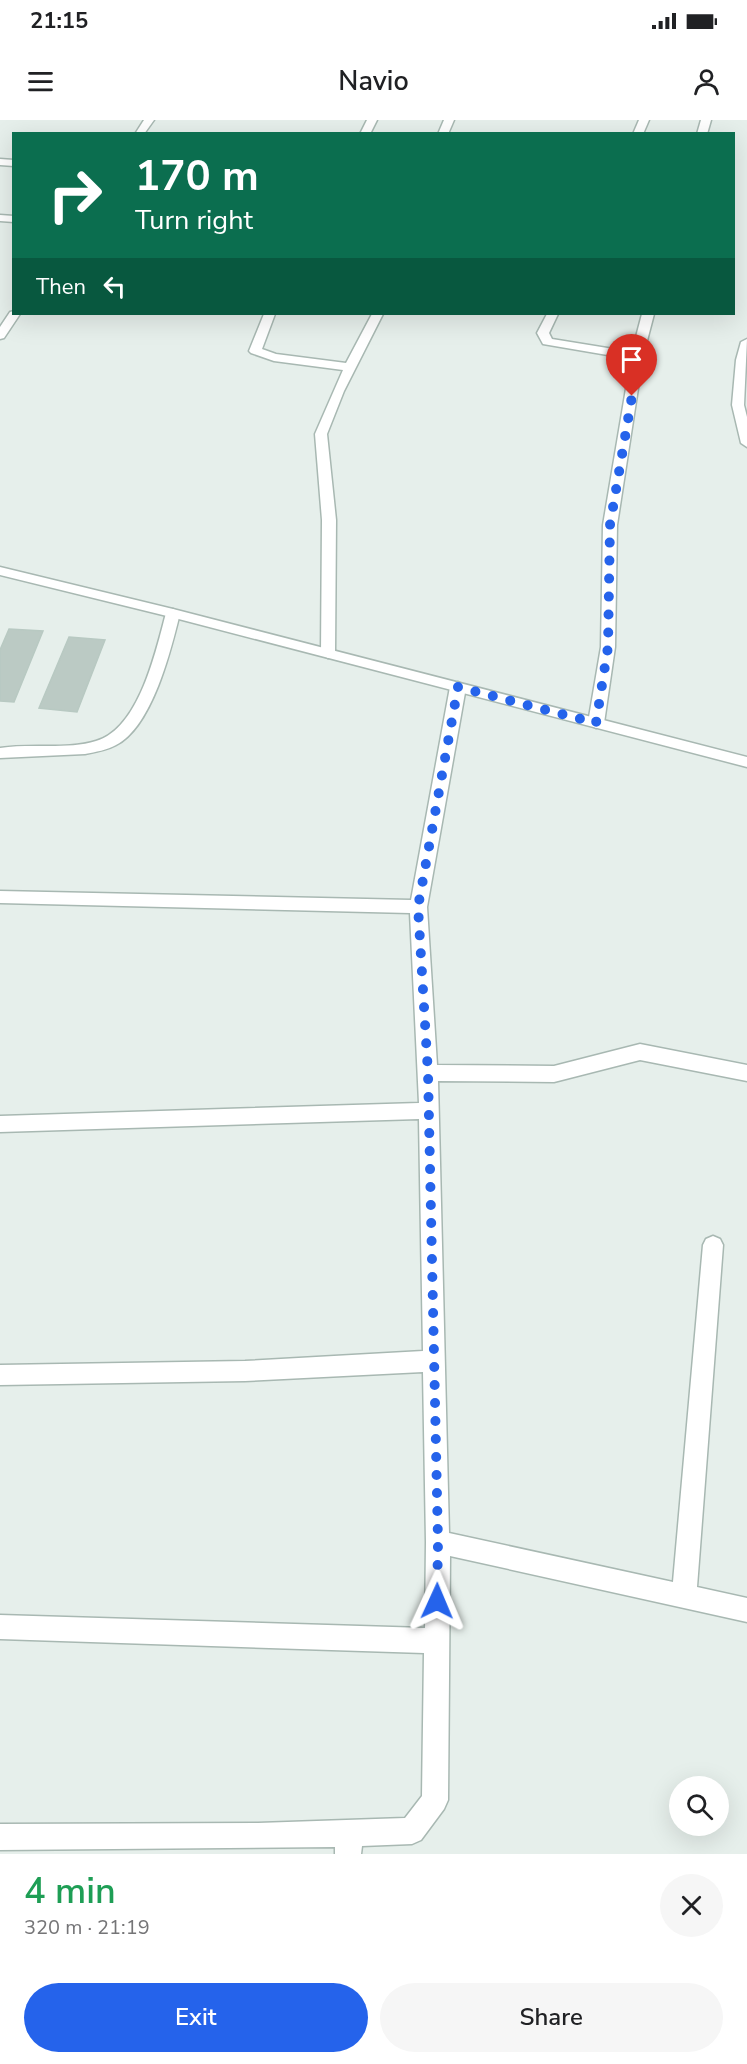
<!DOCTYPE html>
<meta charset="utf-8">
<style>
:root{--surface:#fff;--page:#f6f6f6;--text:#202124;--muted:#757577;--accent:#2563eb}
body{margin:0;font-family:"Nunito Sans",sans-serif;background:var(--page);color:var(--text);height:100vh;display:flex;flex-direction:column;font-size:22px;white-space:nowrap}
*{box-sizing:border-box;margin:0}
p{font-size:20px;color:var(--muted)}
.icon{flex:none;width:33px;height:33px;fill:none;stroke:currentColor;stroke-width:2;stroke-linecap:round;stroke-linejoin:round}
.map{position:relative;height:1734px;overflow:hidden}
.drawer{display:flex;flex-direction:column;background:var(--surface);flex:1}
.drawer>*{flex:none}
.guide{position:absolute;left:12px;top:12px;width:723px;height:183px;border-radius:0px;box-shadow:0 6px 24px #0002;background:#0b6e4f;color:#fff;overflow:hidden}
.controls{position:absolute;left:669px;top:1656px;display:grid;gap:12px}
.controls a{display:grid;place-items:center;width:60px;height:60px;border-radius:50%;background:var(--surface);box-shadow:0 6px 24px #0002;font-size:30px}
.pin{position:absolute;display:grid;place-items:center;width:51px;height:51px;color:#fff;margin:-62px -26px;border-radius:50% 50% 50% 0;rotate:-45deg;box-shadow:0 0 6px #0007}
.pin .icon{rotate:45deg}
.me{position:absolute;width:66px;margin:-33px;rotate:1deg;stroke-linejoin:round;filter:drop-shadow(0 0 4px #0008)}
.turn{display:flex;align-items:center;gap:21px;height:126px;padding:0 24px;font-size:27px}
.turn .icon{width:78px;height:78px;stroke-width:2.5}
.turn b{display:block;font-size:42px;line-height:51px}
.then{display:flex;align-items:center;height:57px;padding:0 24px;background:#0003;gap:12px;font-size:22px}
.round{display:grid;place-items:center;flex:none;width:63px;height:63px;border-radius:32px;background:var(--page)}
.head{display:flex;align-items:center;justify-content:space-between;height:102px;padding:0 24px}
h1{font-size:36px;font-weight:600;line-height:45px;color:#1e9e55}
.action{display:flex;gap:12px;margin-top:auto;padding:12px 24px}
.action a{flex:1;height:69px;border-radius:36px;background:var(--accent);color:#fff;font-size:24px;font-weight:600;line-height:69px;text-align:center}
.action a+a{background:var(--page);color:var(--text)}
.status{display:flex;justify-content:space-between;align-items:center;height:42px;padding:0 30px;background:var(--surface);direction:ltr}
.status svg{height:16px;fill:currentColor}
header{display:flex;justify-content:space-between;align-items:center;height:78px;padding:0 24px;background:var(--surface);font-size:27px;font-weight:600}
.map>svg:first-child{display:block}
.building{fill:#bbcac4;stroke:#b8c9c2;stroke-width:1.5}
.lines{fill:none;stroke-linecap:round;stroke-linejoin:round}
.minor-casing{stroke:#a8b8b2;stroke-width:3}
.tertiary-casing{stroke:#a8b8b2;stroke-width:3}
.minor{fill:#fff;fill-rule:evenodd}
.tertiary{fill:#fff;fill-rule:evenodd}
.route{stroke:#2563eb;stroke-width:10;stroke-dasharray:0 18}
</style>
<div class="status"><b>21:15</b><svg viewBox="0 0 49 12"><path d="M0 12V9h3v3zM5 12V6h3v6zM10 12V3h3v9zM15 12V0h3v12zM26 1h20v11H26zM47 4h2v5h-2z"/></svg></div>
<header><svg class="icon" aria-label="menu" viewBox="0 0 24 24"><path d="M4 6h16M4 12h16M4 18h16"/></svg>Navio<svg class="icon" aria-label="person" viewBox="0 0 24 24"><circle cx="12" cy="8" r="4"/><path d="M4 21q1-7 8-7t8 7"/></svg></header>
<div class="map">
<svg width="747" height="1734" viewBox="0 0 747 1734">
<rect width="100%" height="100%" fill="#e6efeb"/>
<!-- building -->
<g class="building">
<path d="M9,509L43,511L14,582L0,581V530Z"/>
<path d="M69,517L105,520L77,592L39,588Z"/>
</g>
<g class="lines">
<defs>
<g id="minor">
<path d="M144,0H154L144,14H135Z"/>
<path d="M367,0H377L370,14H360Z"/>
<path d="M444,0H454L448,14H438Z"/>
<path d="M639,0H649L643,14H633Z"/>
<path d="M701,0H711L707,14H697Z"/>
<path d="M0,39L14,40V46L0,45Z"/>
<path d="M0,95L14,96V102L0,101Z"/>
<path d="M14,191V194H20L4,218L0,219V207L10,192Z"/>
<path d="M264,194H275L262,229L276,234L346,243L372,194H383L344,271L327,314L336,400L335,533L328,538L321,533L322,400L315,314L343,250L274,241L251,233L249,231Z"/>
<path d="M547,194H558L549,213L552,219L632,232L642,194H654L643,236L617,405L615,527L604,603L596,608L588,603L601,527L603,405L631,239L543,224L537,213Z"/>
<path d="M747,219L744,285L747,297V327L741,323L732,285L736,240L741,222Z"/>
<path d="M173,489L180,493C171,530 152,607 116,625C107,630 96,632 85,634L0,638V628C30,623 68,630 96,621C139,609 156,531 166,493Z"/>
<path d="M458,562L466,567L427,787L437,945L554,946L640,924L747,945V961L640,940L554,962L438,961L449,1413L673,1462L703,1125L706,1119L713,1116L720,1119L723,1125L697,1467L747,1478V1502L450,1436L448,1680L444,1689L421,1720L412,1724L362,1726L361,1734H335V1727L0,1730V1704L258,1703L405,1698L422,1676L424,1533L0,1519V1495L425,1508L426,1422L423,1252L245,1261L0,1265V1245L245,1241L423,1231L419,999L0,1012V996L419,983L410,793L0,783V771L411,780L450,567Z"/>
</g>
<path id="tertiary" d="M0,447L173,489L747,637V647L171,497L0,455Z"/>
</defs>
<!-- minor casing -->
<use href="#minor" class="minor-casing"/>
<!-- tertiary casing -->
<use href="#tertiary" class="tertiary-casing"/>
<!-- minor -->
<use href="#minor" class="minor"/>
<!-- tertiary -->
<use href="#tertiary" class="tertiary"/>
</g>
<g class="lines">
<!-- route -->
<path class="route" d="M437,1481L438,1422L428,953L418,787L458,567L596,603L608,527L610,405L632,276"/>
</g>
</svg>
<div class="controls">
<a><svg class="icon" aria-label="search" viewBox="0 0 24 24"><circle cx="10" cy="10" r="6"/><path d="M15 15l6 6"/></svg></a>
</div>
<div class="pin" style="left:632px;top:276px;background:#d93025"><svg class="icon" aria-label="arrive" viewBox="0 0 24 24"><path d="M6 21V4h12l-3 4 3 4H6"/></svg></div>
<svg class="me" style="left:437px;top:1481px" viewBox="-20 -20 40 40"><path d="M0-17L14 15 0 8-14 15z" fill="#2563eb" stroke="#fff" stroke-width="4"/></svg>
<div class="guide">
<div class="turn"><svg class="icon" aria-label="right" viewBox="0 0 24 24"><path d="M7 20v-9h11M14 6l5 5-5 5"/></svg><div><b>170 m</b>Turn right</div></div>
<div class="then">Then<svg class="icon" aria-label="left" viewBox="0 0 24 24"><path d="M17 20v-9H6M10 6l-5 5 5 5"/></svg></div>
</div>
</div>
<section class="drawer">
<div class="head"><div><h1>4 min</h1><p>320 m · 21:19</p></div><a class="round"><svg class="icon" aria-label="close" viewBox="0 0 24 24"><path d="M6 6l12 12M18 6L6 18"/></svg></a></div>
<div class="action"><a>Exit</a><a>Share</a></div>
</section>
